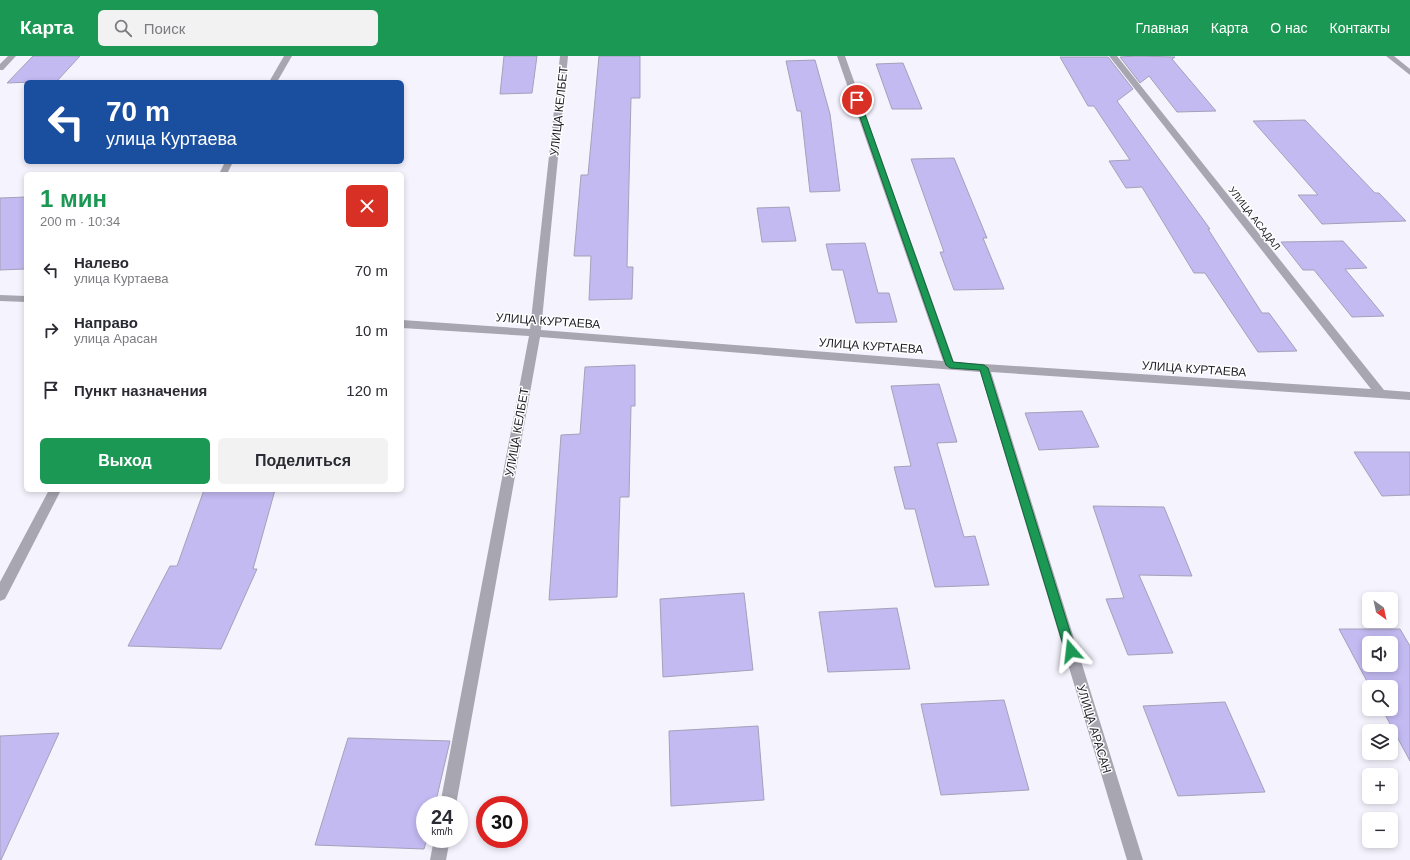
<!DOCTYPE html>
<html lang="ru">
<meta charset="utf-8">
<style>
:root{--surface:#fff;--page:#f2f2f3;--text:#2b2b33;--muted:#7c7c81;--accent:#1c9855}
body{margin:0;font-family:Arial,sans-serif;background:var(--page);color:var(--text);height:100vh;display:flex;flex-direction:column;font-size:15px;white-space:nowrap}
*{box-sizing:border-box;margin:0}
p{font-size:13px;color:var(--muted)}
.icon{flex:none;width:22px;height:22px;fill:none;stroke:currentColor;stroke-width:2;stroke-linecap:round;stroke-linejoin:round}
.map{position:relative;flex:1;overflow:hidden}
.details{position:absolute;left:24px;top:116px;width:380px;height:320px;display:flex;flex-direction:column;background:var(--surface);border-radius:6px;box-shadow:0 2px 6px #0003}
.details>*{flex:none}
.top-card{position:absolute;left:24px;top:24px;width:380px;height:84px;border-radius:6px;box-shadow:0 2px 6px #0003;background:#1a4fa0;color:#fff;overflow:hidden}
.needle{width:26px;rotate:147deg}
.buttons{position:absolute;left:1362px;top:536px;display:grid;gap:8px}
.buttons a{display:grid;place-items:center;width:36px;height:36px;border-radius:6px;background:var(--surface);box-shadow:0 2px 6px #0003;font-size:20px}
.speed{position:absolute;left:416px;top:740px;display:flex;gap:8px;font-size:20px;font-weight:700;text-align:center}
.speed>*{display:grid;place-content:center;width:52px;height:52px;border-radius:50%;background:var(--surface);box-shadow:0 2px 6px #0003;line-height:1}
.speed small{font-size:10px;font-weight:400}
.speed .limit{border:6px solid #d22;background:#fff;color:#111}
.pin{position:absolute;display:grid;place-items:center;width:34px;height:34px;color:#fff;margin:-17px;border:2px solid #fff;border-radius:50%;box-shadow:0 1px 4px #0007}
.me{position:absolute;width:44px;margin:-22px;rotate:343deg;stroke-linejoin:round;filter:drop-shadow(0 0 3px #0008)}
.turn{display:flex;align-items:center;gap:14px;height:84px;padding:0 16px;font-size:18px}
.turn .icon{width:52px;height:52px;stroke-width:2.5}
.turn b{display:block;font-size:28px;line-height:34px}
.round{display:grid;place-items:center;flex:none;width:42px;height:42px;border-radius:6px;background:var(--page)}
.headline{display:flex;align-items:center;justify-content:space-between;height:68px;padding:0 16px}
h1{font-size:24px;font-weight:700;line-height:30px;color:var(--accent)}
.primary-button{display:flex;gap:8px;margin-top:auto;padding:8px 16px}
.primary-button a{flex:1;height:46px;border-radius:6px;background:var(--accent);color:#fff;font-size:16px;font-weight:700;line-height:46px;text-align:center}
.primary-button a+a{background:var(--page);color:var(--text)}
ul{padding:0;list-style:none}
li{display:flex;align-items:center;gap:12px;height:60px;padding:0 16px}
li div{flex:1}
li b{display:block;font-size:15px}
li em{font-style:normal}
header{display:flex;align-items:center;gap:24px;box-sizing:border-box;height:56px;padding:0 20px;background:var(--accent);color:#fff}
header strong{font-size:19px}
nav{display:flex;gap:22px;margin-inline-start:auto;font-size:14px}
.search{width:280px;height:36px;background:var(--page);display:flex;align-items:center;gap:10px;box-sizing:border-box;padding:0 14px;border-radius:6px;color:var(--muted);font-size:15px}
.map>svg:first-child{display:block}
.building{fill:#c2baf1;stroke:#a4a1b9;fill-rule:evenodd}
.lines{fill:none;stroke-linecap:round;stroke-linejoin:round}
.street{fill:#a7a6b1;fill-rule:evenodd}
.route{fill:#1c9855;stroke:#126337}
.labels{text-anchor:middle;stroke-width:3;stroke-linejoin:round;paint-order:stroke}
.far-street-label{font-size:10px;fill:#1e1d26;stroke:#fff}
.street-label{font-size:12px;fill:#1e1d26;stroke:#fff}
</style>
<header>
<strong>Карта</strong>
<div class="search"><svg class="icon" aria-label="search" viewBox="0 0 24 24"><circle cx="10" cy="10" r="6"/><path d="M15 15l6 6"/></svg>Поиск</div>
<nav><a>Главная</a><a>Карта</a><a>О нас</a><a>Контакты</a></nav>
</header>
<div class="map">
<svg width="1410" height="804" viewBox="0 0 1410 804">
<rect width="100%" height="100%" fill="#f5f4fe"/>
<!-- building -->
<g class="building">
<path d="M33,0H80L57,25L7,27Z"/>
<path d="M504,0H537L532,37L500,38Z"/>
<path d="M599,0H640V42H631L627,211H633L632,243L589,244L591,200H574L581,119H588Z"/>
<path d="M1137,0L1175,1L1172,3L1216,55L1177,56L1149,20L1140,27L1120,1Z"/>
<path d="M1060,1H1108L1133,33L1117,45L1210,173H1208L1262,257H1269L1297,295L1258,296L1205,217H1194L1142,131L1126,132L1109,105L1130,104L1094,50H1088Z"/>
<path d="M815,4L830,58L840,135L810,136L801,55H797L786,5Z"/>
<path d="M903,7L922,53H892L876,8Z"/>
<path d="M1305,64L1375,137H1379L1406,165L1322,168L1298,139H1318L1253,65Z"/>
<path d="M954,102L987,182H983L1004,233L954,234L940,196H944L911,103Z"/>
<path d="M26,141V213L0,214V142Z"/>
<path d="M789,151L796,185L762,186L757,152Z"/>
<path d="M1343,185L1367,212L1345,213L1384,260L1352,261L1314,214H1303L1281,186Z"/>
<path d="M865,187L878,237H889L897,266L856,267L843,214H832L826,188Z"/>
<path d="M635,309V350H631L629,441H620L617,541L549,544L561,379L580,378L585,311Z"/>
<path d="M939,328L957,386L937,387L964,481L975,480L989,529L935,531L915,453H905L894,411L911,410L891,330Z"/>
<path d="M1082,355L1099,391L1039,394L1025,357Z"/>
<path d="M1354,396H1410V439L1382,440Z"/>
<path d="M204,434H275L253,513H257L221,593L128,590L170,510H177Z"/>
<path d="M1093,450L1164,451L1192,520L1139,519L1173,597L1128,599L1106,543L1124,542Z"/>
<path d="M744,537L753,614L663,621L660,543Z"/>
<path d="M897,552L910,613L828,616L819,556Z"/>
<path d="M1339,573H1400L1410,590V705L1382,653H1391V631H1370ZM1369,587H1391V609H1369Z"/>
<path d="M1004,644L1029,734L941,739L921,648Z"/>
<path d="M1225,646L1265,736L1178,740L1143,650Z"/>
<path d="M758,670L764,744L671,750L669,675Z"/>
<path d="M59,677L1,804H0V680Z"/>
<path d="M348,682L450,685L435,749H425V783H427L424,793L315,789Z"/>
</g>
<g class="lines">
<!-- street -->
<g class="street">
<path d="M8,0H16L3,14H0V8Z"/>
<path d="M284,0H292L277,26H269Z"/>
<path d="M560,0H568L541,274L943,305L837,0H845L954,306L1371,333L1109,0H1117L1384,334L1410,336V344L991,316L1143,804H1127L980,316L540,281L456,749H440L529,280L402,272V264L530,273Z"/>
<path d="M1386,0H1394L1410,13V19Z"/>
<path d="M225,106H233L227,118H219Z"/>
<path d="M0,239L26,240V246L0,245Z"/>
<path d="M49,434H61L5,543L0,545V526Z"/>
<path d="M434,783H450L446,804H430Z"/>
</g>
</g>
<!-- route -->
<path class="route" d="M857,42L860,44L953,306L984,309L988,312L1076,595L1075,599L1071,600L1067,599L1065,595L980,314L950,312L946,309L854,44Z"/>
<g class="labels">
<!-- far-street labels -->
<g class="far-street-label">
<text transform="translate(1255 162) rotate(52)" y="4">УЛИЦА АСАДАЛ</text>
</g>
<!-- street labels -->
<g class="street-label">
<text transform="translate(559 55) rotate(-84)" y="4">УЛИЦА КЕЛБЕТ</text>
<text transform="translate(548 265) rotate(4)" y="4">УЛИЦА КУРТАЕВА</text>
<text transform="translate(871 290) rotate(4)" y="4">УЛИЦА КУРТАЕВА</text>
<text transform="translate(1194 313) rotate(4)" y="4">УЛИЦА КУРТАЕВА</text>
<text transform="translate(517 376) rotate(-80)" y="4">УЛИЦА КЕЛБЕТ</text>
<text transform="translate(1094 673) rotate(73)" y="4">УЛИЦА АРАСАН</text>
</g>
</g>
</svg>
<div class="buttons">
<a><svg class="needle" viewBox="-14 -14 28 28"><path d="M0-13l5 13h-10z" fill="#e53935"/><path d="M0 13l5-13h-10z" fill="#7c7c81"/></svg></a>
<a><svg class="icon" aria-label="sound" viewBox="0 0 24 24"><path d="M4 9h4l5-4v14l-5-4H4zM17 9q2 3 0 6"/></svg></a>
<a><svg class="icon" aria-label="search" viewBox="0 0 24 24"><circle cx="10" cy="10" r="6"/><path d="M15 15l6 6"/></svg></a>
<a><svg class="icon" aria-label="layers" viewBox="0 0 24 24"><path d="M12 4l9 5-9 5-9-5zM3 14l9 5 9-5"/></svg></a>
<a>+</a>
<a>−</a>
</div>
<div class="speed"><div>24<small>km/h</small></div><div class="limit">30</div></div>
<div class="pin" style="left:857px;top:44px;background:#d93025"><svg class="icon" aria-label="arrive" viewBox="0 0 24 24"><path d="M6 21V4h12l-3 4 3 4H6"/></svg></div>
<svg class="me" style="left:1071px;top:595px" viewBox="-20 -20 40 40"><path d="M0-17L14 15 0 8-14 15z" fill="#1c9855" stroke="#fff" stroke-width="4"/></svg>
<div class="top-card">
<div class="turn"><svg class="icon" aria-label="left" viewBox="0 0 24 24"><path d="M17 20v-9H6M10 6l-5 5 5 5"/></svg><div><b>70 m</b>улица Куртаева</div></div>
</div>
<section class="details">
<div class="headline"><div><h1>1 мин</h1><p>200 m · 10:34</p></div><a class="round" style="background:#d93025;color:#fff"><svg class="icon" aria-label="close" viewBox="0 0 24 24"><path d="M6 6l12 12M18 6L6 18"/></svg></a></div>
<ul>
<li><svg class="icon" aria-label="left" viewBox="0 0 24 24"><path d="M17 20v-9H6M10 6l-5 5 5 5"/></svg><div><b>Налево</b><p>улица Куртаева</p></div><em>70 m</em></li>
<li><svg class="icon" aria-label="right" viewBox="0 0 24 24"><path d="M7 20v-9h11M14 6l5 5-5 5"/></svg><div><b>Направо</b><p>улица Арасан</p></div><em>10 m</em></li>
<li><svg class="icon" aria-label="arrive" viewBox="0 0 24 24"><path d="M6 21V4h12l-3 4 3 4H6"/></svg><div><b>Пункт назначения</b></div><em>120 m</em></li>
</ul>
<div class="primary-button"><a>Выход</a><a>Поделиться</a></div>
</section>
</div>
